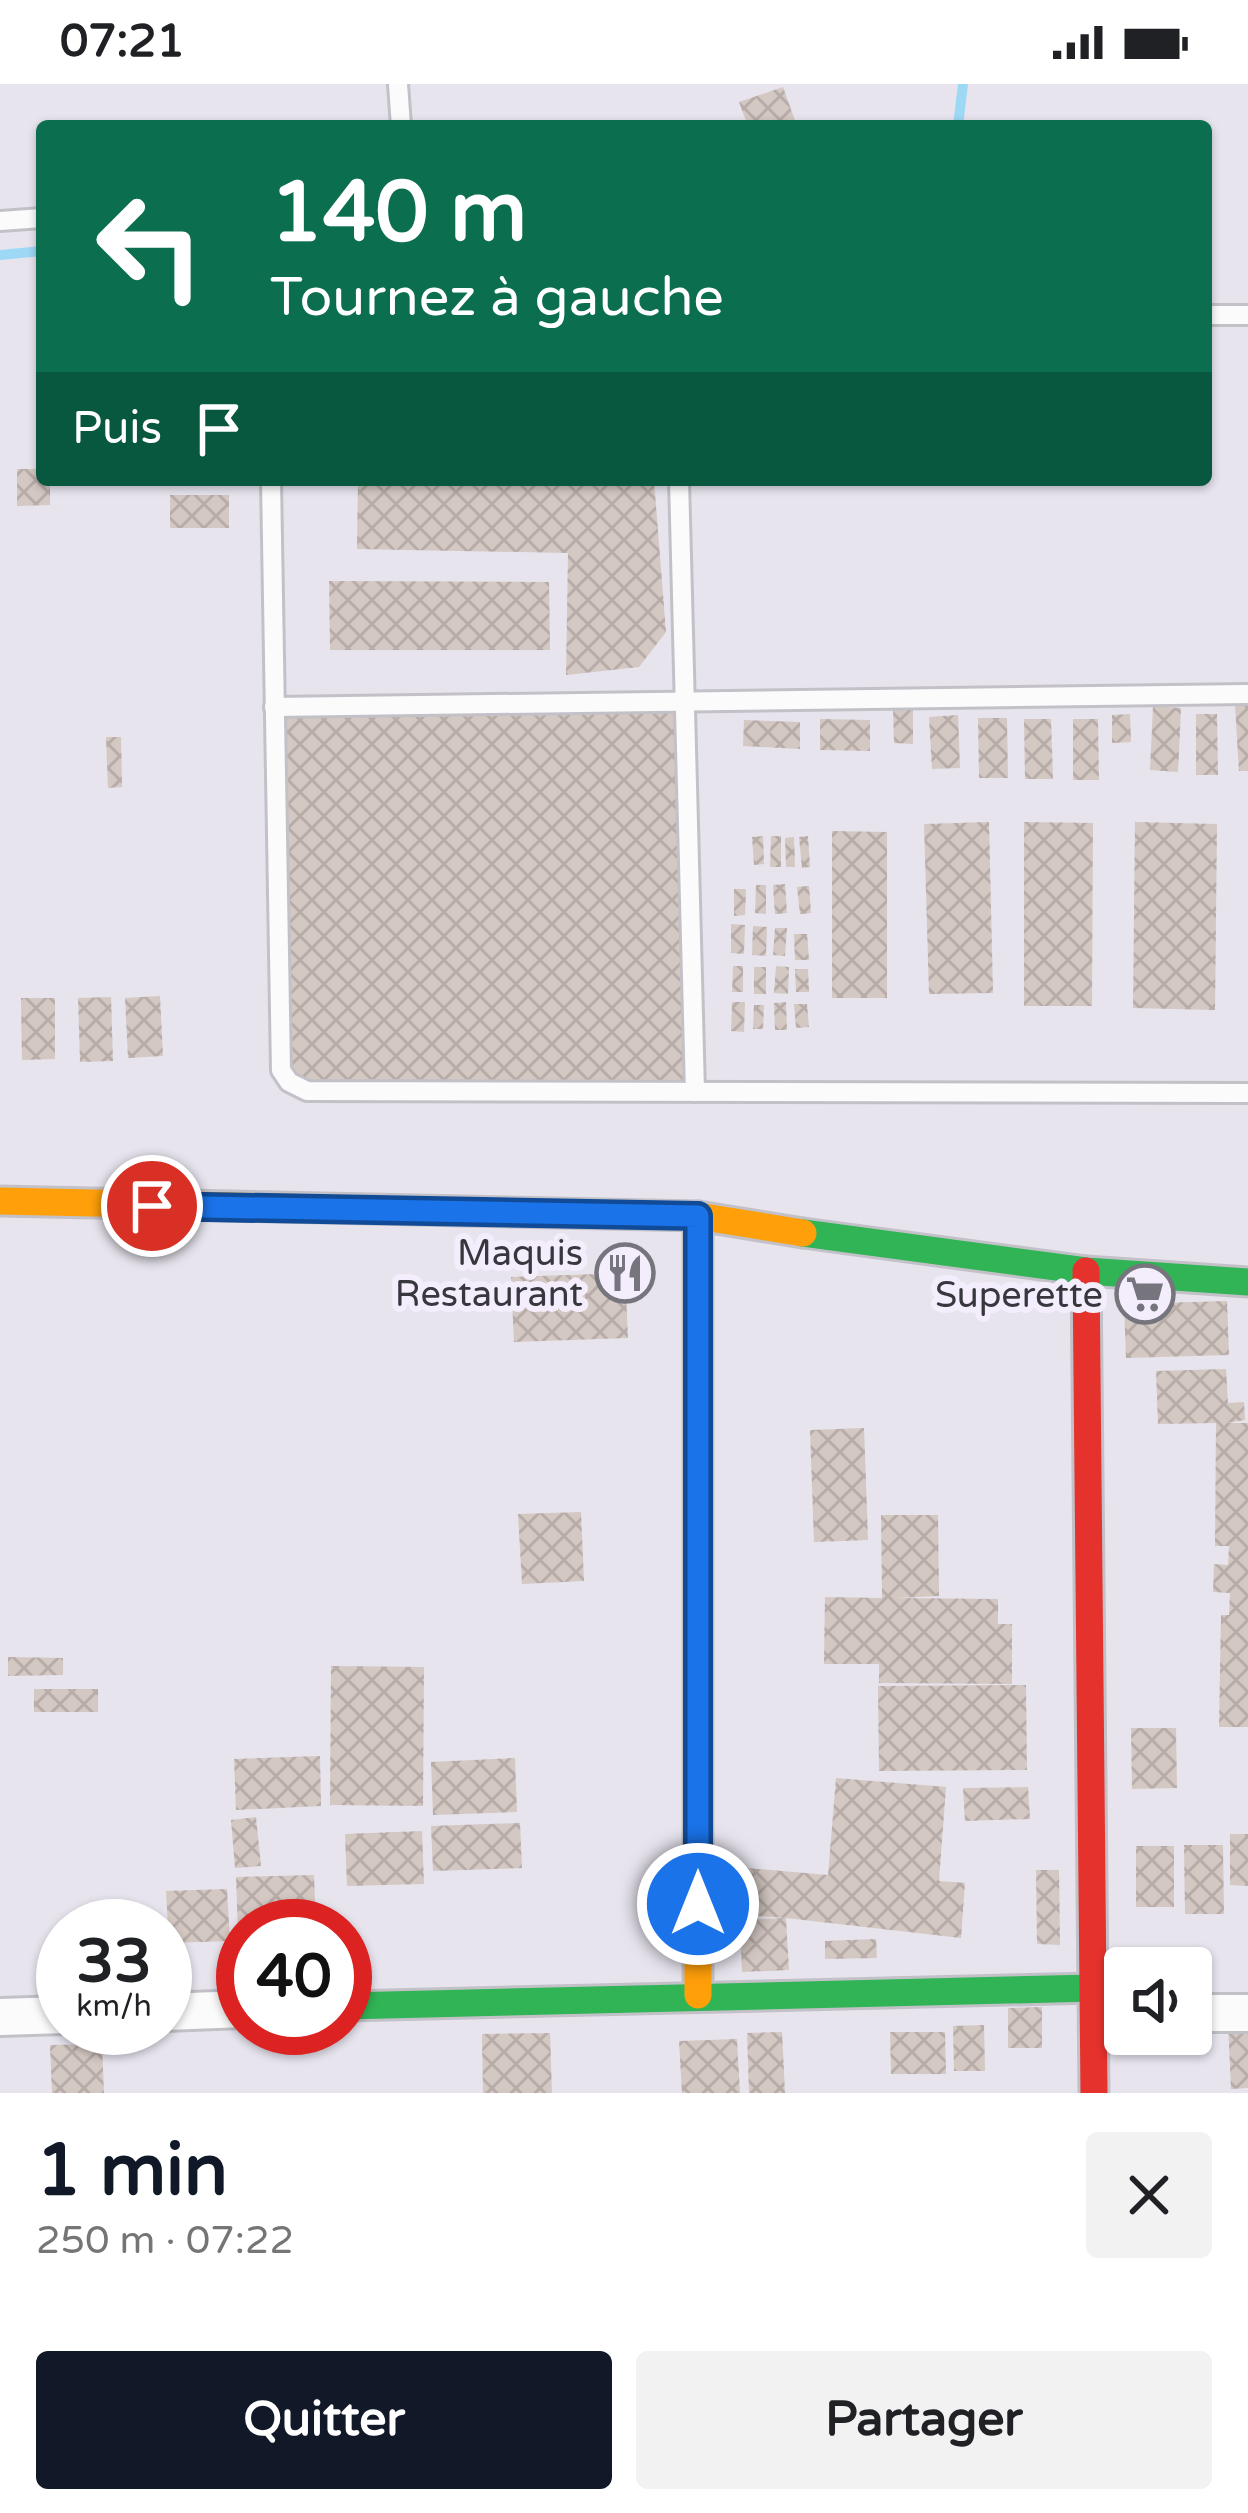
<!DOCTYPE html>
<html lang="fr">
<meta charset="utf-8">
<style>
:root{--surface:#fff;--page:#f2f2f2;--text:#202124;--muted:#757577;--accent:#111827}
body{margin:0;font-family:"Varela Round",sans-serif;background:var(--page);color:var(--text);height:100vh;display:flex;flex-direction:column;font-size:45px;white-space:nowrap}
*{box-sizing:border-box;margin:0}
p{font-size:39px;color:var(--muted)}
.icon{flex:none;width:66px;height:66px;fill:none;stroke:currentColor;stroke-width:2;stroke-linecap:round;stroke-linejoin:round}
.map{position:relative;height:2009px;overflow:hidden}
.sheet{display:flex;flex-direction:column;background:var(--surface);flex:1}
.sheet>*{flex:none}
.top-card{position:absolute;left:36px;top:36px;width:1176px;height:366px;border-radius:12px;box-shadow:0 3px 9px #0004;background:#0b6e4f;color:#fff;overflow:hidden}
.controls{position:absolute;left:1104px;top:1863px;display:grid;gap:24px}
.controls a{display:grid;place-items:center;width:108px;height:108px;border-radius:12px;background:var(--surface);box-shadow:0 3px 9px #0004;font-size:60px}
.speed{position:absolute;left:36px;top:1815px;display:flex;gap:24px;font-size:60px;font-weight:700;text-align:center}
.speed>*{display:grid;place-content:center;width:156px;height:156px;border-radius:50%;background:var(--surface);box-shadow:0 3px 9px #0004;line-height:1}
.speed small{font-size:30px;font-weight:400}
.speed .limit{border:18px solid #d22;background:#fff;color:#111}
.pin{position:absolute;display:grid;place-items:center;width:102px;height:102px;color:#fff;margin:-51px;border:6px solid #fff;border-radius:50%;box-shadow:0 3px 12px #0007}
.me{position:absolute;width:132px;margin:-66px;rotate:0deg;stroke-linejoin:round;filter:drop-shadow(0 0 9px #0008)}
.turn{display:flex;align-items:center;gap:42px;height:252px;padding:0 36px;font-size:54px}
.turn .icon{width:156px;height:156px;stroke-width:2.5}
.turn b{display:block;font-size:84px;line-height:102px}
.then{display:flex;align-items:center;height:114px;padding:0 36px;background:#0003;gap:24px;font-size:45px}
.round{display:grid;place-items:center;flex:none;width:126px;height:126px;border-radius:12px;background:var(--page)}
.summary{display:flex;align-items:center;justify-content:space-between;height:204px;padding:0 36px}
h1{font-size:72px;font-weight:700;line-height:90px;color:var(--accent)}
.button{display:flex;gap:24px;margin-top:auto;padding:24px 36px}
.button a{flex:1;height:138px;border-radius:12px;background:var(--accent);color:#fff;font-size:48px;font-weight:700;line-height:138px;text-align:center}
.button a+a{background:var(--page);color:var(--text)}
.status{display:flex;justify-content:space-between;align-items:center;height:84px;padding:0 60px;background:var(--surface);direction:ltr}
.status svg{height:33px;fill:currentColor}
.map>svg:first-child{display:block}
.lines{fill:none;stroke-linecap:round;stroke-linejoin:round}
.stream{stroke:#9dd8f4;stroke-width:10}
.building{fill:url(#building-cross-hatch)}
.lane-casing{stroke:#c3c1c8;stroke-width:24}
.street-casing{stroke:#c3c1c8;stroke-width:42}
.fast-casing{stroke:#c3c1c8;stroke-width:33}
.slow-casing{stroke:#c3c1c8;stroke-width:33}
.jam-casing{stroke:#c3c1c8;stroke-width:33}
.lane{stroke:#fbfbfc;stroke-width:18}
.street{stroke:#fbfbfc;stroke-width:36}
.fast{stroke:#30b455;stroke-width:27}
.slow{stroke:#ff9f0a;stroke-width:27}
.jam{stroke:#e5322d;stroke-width:27}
.route-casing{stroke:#114b97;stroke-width:30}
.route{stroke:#1a73e8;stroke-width:21}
.labels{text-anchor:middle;stroke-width:12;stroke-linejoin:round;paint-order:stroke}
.poi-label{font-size:36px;fill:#39373e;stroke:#f3edfc;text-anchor:end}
</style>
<div class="status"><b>07:21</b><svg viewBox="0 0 49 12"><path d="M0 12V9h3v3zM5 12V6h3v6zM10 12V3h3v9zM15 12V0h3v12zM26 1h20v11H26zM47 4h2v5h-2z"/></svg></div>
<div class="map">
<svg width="1248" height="2009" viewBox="0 0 1248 2009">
<defs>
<pattern id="building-cross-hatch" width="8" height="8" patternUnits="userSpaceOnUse" patternTransform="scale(3)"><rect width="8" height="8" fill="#d4c8c2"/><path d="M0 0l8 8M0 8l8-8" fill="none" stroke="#b7aca8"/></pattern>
</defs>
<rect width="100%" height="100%" fill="#e7e4ee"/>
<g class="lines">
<!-- stream -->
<g class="stream">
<path d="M958,42L963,0"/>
<path d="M0,171L42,167"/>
</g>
</g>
<!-- building -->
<g class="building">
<path d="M783,3L797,42H748L739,18Z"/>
<path d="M17,385H42V396H50V421L17,422Z"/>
<path d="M358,396H654L666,548L639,583L566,591L568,469L357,465Z"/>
<rect x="170" y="411" width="59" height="33"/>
<path d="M329,497L549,498L550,566H330Z"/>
<path d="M687,617L695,1008L289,998L274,623Z"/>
<path d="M1248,621V687H1239L1235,622Z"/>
<path d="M1153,622L1181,624L1178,688L1150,686Z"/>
<path d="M893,625H913V660L894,659Z"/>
<path d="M1130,630L1131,658L1112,659V631Z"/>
<path d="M1196,630H1217L1218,691H1196Z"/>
<path d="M958,631L960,684L932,685L929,633Z"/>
<path d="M978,634H1007L1008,694H979Z"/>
<path d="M820,635L870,636V667L820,666Z"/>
<path d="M1024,635H1051L1053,695H1025Z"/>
<path d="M1073,635H1098L1099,696H1073Z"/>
<path d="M744,636L800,638V665L743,662Z"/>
<path d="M106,653H121L122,703L108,704Z"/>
<path d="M989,738L993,909L929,910L924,740Z"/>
<path d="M1024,738L1093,739L1092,922H1024Z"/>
<path d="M1135,738L1217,740L1215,926L1133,924Z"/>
<path d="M832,747L887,748V914H832Z"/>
<path d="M763,752L764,780L754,781L752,753Z"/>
<path d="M771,752H781V783H770Z"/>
<path d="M808,752L810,783L802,784L799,753Z"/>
<path d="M794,753L795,783H786L785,754Z"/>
<path d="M785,800L787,829L775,830L773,801Z"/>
<path d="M756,801H766V830L755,829Z"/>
<path d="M809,802L811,829L800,830L797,803Z"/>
<path d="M734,805H746L745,831L734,832Z"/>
<path d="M731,840L745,841L744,870L731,869Z"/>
<path d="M753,842L767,843L766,872L752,871Z"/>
<path d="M775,844H787L785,872L773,871Z"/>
<path d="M794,850H807L809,876H795Z"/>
<path d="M733,882H743V908H732Z"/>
<path d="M776,882L789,883L788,910L774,909Z"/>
<rect x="754" y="883" width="12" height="27"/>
<path d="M795,885H808L809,908H796Z"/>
<path d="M160,912L163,972L128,974L125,914Z"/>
<path d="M111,913L113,977L80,978L78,914Z"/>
<path d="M21,914H55V975L22,976Z"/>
<path d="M732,918H745L744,948L731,947Z"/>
<path d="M786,918L787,946H775L774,919Z"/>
<path d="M794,920H807L809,943L796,944Z"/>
<path d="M754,921H764L763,945H753Z"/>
<path d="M625,1189L628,1254L514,1258L511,1193Z"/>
<path d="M1227,1217L1229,1271L1126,1274L1124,1220Z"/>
<path d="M1226,1285L1228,1319L1244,1318L1245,1336L1227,1339H1248V1643H1219L1221,1531H1229L1230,1509L1213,1508L1214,1480L1228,1481L1229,1462H1215L1216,1339L1158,1340L1156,1287Z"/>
<path d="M864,1344L868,1456L814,1458L810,1346Z"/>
<path d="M581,1428L584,1497L522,1500L518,1430Z"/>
<path d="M881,1431H938L939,1512L897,1514L998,1515V1540H1012V1600L879,1599V1580H824L825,1513L882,1514Z"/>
<path d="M8,1573L63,1574V1591L8,1592Z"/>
<path d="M331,1582L424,1583L423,1722L330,1721Z"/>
<path d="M1026,1601L1027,1686L879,1687L878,1602Z"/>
<rect x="34" y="1605" width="64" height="23"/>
<path d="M1131,1644H1176L1177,1704L1132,1705Z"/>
<path d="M320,1672L321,1722L236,1726L234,1675Z"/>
<path d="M515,1674L517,1728L433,1731L431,1678Z"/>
<path d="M836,1694L946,1703L939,1797L965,1799L961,1854L786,1834L789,1886L742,1888L740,1836L786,1834L731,1830L735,1783L828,1791Z"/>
<path d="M1028,1703L1030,1735L965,1737L963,1704Z"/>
<path d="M256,1733L261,1782L235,1784L231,1736Z"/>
<path d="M520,1739L522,1784L433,1787L431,1742Z"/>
<path d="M422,1747L424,1800L347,1802L345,1750Z"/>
<path d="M1230,1750H1248V1802L1230,1801Z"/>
<path d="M1184,1761H1223L1224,1830H1185Z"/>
<rect x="1136" y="1762" width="38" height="61"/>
<path d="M1036,1786H1059L1060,1861L1037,1860Z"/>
<path d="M314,1791L316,1842H243V1876H239L236,1793Z"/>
<path d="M227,1805L230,1857L169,1859L166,1807Z"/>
<path d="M876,1855L877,1874L825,1875V1857Z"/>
<path d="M1042,1923V1964H1008V1924Z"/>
<path d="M1228,1940H1248V2004L1231,2005Z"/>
<path d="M984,1941L985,1987H954L953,1942Z"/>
<path d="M782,1948L785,2009H749L747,1949Z"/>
<path d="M890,1948H945L946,1990H891Z"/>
<path d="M550,1949L552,2009H483L482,1950Z"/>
<path d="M737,1955L740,2009H682L679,1957Z"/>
<path d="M102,1960L104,2009H52L50,1961Z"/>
</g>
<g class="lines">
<defs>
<g id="lane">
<path d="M398,0L401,42"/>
<path d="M0,137L42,134"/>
<path d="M1206,231H1248"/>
<path d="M271,396L281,986L289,998L307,1007L1248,1009"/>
<path d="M679,396L695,1008"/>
<path d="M274,623L1248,610"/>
</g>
<g id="street">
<path d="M165,1928L243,1925"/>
<path d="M1191,1929H1248"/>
<path d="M0,1933L63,1931"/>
</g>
<g id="fast">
<path d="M803,1149L1086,1187L1248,1198"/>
<path d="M345,1922L1094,1904L1125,1919"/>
</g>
<g id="slow">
<path d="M0,1117L698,1132L803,1149"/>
<path d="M698,1132V1911"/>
</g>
<path id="jam" d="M1086,1187L1094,2009"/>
</defs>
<!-- lane casing -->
<use href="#lane" class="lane-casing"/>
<!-- street casing -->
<use href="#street" class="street-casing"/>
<!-- fast casing -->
<use href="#fast" class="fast-casing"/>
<!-- slow casing -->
<use href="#slow" class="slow-casing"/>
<!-- jam casing -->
<use href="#jam" class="jam-casing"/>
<!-- lane -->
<use href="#lane" class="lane"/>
<!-- street -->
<use href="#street" class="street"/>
<!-- fast -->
<use href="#fast" class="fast"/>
<!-- slow -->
<use href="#slow" class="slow"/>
<!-- jam -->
<use href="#jam" class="jam"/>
</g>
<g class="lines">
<defs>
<path id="route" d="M152,1122L698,1132V1820"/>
</defs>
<!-- route casing -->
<use href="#route" class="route-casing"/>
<!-- route -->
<use href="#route" class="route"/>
</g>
<!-- icons -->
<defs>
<symbol id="restaurant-ring" viewBox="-11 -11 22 22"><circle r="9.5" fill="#f3edfc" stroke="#76747c" stroke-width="1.5"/><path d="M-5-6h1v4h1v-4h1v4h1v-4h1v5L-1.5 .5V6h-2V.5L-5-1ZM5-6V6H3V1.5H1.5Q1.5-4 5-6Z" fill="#76747c"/></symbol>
<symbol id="supermarket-ring" viewBox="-11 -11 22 22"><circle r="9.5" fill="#f3edfc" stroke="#76747c" stroke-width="1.5"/><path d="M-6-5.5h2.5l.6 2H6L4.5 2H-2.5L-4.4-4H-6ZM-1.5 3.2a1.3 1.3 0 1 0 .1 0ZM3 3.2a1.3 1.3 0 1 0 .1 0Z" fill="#76747c"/></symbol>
</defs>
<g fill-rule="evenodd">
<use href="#restaurant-ring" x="592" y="1156" width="66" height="66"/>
<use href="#supermarket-ring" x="1112" y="1177" width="66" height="66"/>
</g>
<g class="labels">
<!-- poi labels -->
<g class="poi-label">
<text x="583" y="1181">Maquis<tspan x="583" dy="41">Restaurant</tspan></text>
<text x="1103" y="1223">Superette</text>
</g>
</g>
</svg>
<div class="controls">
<a><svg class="icon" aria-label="sound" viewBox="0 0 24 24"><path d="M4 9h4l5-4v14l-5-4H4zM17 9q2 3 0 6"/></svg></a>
</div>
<div class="speed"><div>33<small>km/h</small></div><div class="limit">40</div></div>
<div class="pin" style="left:152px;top:1122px;background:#d93025"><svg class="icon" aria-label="arrive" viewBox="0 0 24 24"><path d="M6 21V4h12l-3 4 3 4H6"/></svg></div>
<svg class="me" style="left:698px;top:1820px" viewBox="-20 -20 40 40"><circle r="17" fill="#1a73e8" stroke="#fff" stroke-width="3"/><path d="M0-11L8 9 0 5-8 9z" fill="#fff"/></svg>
<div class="top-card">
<div class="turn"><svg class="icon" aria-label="left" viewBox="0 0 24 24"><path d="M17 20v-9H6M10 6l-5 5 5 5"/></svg><div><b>140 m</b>Tournez à gauche</div></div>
<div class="then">Puis<svg class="icon" aria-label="arrive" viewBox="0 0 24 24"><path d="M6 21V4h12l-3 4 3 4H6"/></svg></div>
</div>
</div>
<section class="sheet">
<div class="summary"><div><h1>1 min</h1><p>250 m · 07:22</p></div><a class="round"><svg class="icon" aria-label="close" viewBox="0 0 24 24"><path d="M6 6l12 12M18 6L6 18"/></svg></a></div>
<div class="button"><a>Quitter</a><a>Partager</a></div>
</section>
